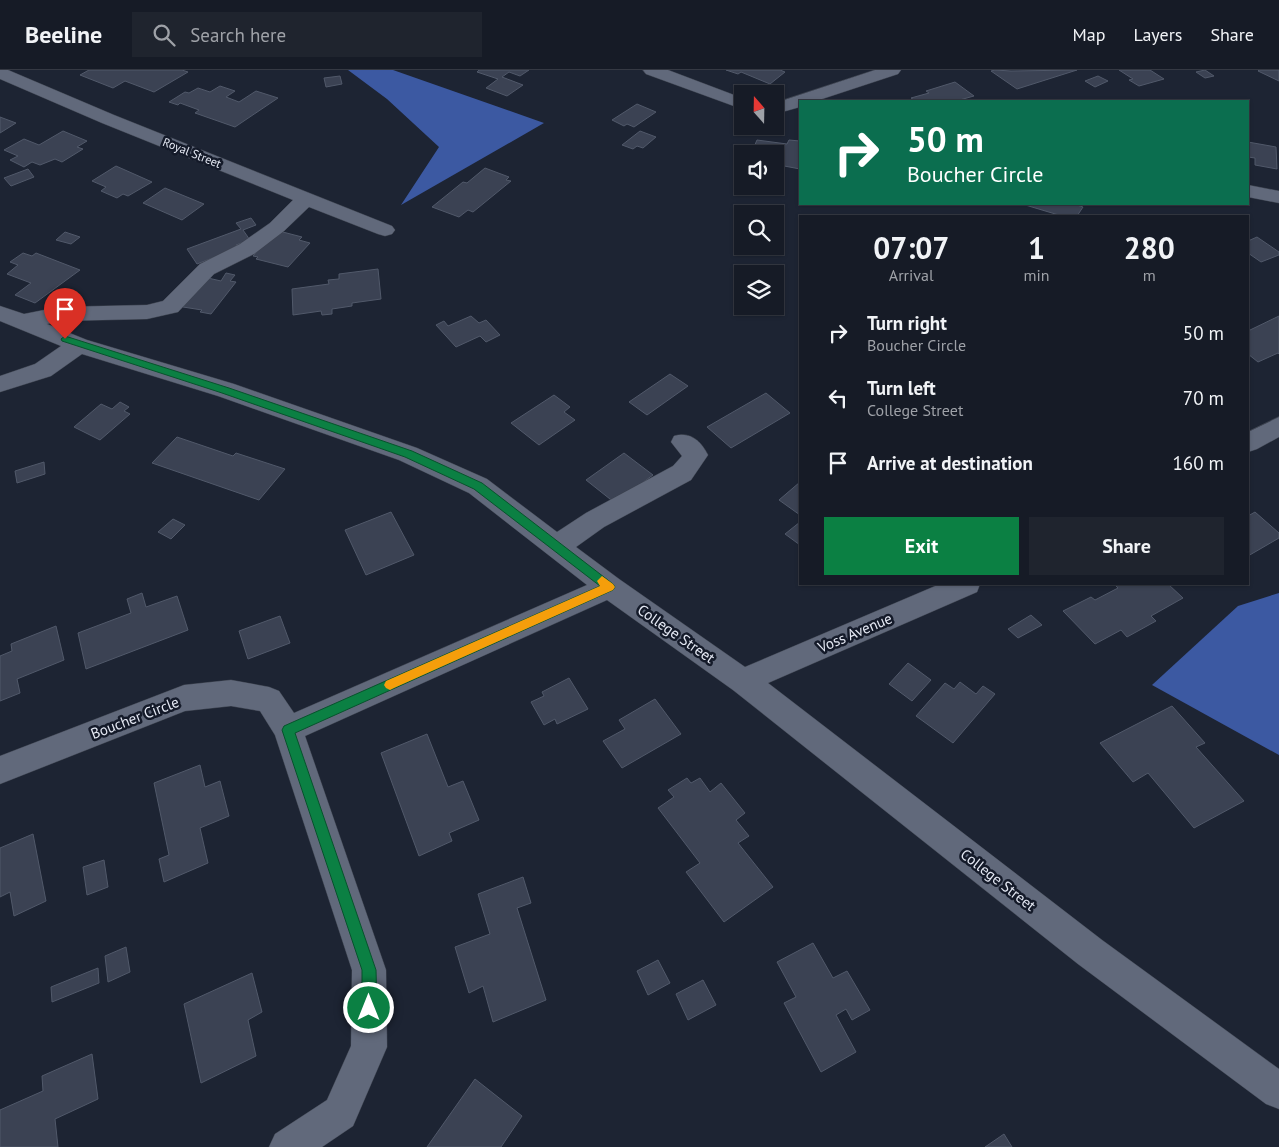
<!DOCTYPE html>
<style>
:root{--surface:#161b26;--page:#1f242e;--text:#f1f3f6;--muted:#9ea1a7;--line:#353943;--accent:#0b8043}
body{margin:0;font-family:"PT Sans",sans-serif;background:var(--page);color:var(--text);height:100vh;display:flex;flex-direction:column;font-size:19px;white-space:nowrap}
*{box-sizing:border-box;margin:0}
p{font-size:16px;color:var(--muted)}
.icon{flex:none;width:28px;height:28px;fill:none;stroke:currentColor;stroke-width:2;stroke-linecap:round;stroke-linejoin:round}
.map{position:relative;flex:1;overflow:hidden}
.sheet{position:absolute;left:799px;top:145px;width:450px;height:370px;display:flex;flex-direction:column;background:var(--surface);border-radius:0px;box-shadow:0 1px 4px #0004,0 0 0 1px var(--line)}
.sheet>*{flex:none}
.banner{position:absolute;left:799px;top:30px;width:450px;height:105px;border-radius:0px;box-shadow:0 1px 4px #0004,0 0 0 1px var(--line);background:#0b6e4f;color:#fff;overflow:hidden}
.needle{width:32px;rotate:340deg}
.tools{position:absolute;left:734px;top:15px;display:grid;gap:10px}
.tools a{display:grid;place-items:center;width:50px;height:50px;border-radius:0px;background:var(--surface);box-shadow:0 1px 4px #0004,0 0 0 1px var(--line);font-size:25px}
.pin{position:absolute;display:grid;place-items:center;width:42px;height:42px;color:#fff;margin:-51px -21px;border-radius:50% 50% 50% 0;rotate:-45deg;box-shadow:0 0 5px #0007}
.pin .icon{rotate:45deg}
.me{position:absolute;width:55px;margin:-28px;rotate:0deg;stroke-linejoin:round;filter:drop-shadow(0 0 4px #0008)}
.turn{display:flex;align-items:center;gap:18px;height:105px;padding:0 25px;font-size:22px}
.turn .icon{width:65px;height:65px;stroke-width:2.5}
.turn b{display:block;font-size:35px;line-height:42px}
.eta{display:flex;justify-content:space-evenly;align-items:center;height:85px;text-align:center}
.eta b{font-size:30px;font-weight:700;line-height:35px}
.cta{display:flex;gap:10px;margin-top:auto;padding:10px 25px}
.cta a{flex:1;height:58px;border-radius:0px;background:var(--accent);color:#fff;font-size:20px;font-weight:700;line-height:58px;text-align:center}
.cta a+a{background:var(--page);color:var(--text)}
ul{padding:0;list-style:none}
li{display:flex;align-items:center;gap:15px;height:65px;padding:0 25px}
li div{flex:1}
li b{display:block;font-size:19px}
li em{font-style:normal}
header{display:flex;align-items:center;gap:30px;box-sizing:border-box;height:70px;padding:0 25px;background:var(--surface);border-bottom:1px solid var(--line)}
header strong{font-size:24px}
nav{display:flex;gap:28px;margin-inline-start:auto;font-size:18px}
.search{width:350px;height:45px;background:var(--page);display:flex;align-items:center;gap:12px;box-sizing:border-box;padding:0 18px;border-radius:0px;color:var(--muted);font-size:19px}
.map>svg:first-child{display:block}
.forest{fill:#3c59a2}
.building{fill:#3b4253;stroke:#51596a}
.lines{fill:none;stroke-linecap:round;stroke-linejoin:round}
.minor-casing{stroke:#3c424e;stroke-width:1}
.minor{fill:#61697b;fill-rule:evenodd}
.route{fill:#0b8043;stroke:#07532c}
.slow{fill:#f59e0b}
.labels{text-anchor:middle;stroke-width:5;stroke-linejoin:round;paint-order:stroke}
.far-street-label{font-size:12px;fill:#e5e9f4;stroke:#141a29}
.street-label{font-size:15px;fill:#e5e9f4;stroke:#141a29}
</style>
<header>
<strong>Beeline</strong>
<div class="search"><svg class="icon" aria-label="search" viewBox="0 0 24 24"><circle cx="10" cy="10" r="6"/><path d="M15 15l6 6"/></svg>Search here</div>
<nav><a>Map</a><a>Layers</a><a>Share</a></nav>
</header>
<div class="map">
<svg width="1279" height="1077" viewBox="0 0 1279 1077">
<rect width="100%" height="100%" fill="#1d2433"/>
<!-- forest -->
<g class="forest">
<path d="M348,0H393L544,53L401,135L439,77L387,29Z"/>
<path d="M1279,523V685L1152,615L1238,536Z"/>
</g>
<!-- building -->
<g class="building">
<path d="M89,0H182L188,2L154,22L125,11L113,18L80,5Z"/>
<path d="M479,0H529L520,6L509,2L502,7L523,15L507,26L486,18L498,9L477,2Z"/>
<path d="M726,0H780L785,2L770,14L741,2L738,4Z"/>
<path d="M995,0L1011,1L1077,0L1017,19L991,1Z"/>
<path d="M1119,0H1150L1164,9L1139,16L1129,10L1133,9Z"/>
<path d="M1205,0L1214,6L1205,8L1196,2Z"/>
<path d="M1279,0V11L1258,1L1259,0Z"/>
<path d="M340,6L342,14L326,17L324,8Z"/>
<path d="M1098,6L1108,11L1095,17L1085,11Z"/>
<path d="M955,12L974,26L956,31H916L911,28L929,23L926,21Z"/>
<path d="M220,16L235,21L226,27L239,32L256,21L278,28L235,57L195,43L199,40L180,33L178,35L169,32L185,22L189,23L198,18L210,22Z"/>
<path d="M637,34L656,42L634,57L627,54L624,56L612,50Z"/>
<path d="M0,47L16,53L0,63Z"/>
<path d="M63,61L87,71L77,77L83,79L62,92L55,89L40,95L32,92L24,97L10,90L18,86L4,80L24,69L39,75Z"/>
<path d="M640,61L656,67L643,78L637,76L633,79L622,75Z"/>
<path d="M757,70L787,74L789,70L800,71V99L779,95L781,90L775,89V84H751Z"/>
<path d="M1248,72L1276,77L1277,99L1255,95V88L1248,87Z"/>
<path d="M116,96L152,112L128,126L123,124L117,128L101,121L106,117L92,111Z"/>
<path d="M485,98L509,107L506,110L511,111L473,142L468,140L459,147L432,137L463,112L467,113Z"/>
<path d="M28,99L34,107L11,116L4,108Z"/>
<path d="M165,118L204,134L182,150L143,133Z"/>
<path d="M1022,134H1074L1083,137L1077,146H1062Z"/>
<path d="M251,148L256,155L243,160L250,170L236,175L238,178L197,194L187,179L241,159L236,153Z"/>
<path d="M279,161L302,167L299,170L310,173L288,197L256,189L258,187L253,186L273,164Z"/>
<path d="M65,162L80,167L71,174L56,170Z"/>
<path d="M1257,167L1279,182V185L1261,192L1248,183V171Z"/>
<path d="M23,183L32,186L36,183L80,200L35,233L15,225L31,213L7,204L18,195L10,192Z"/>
<path d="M378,199L381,229L352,233V236L332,239V244L322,245L321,241L293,245L292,219L329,214L328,210L339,209V204Z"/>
<path d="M226,203L235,205L230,211L236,212L211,244L200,242L202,240L183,237L199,215L208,208L221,211Z"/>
<path d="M471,246L479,253L486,250L500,265L486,272L480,266L456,277L436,255L444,251L448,256Z"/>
<path d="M1279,246V284L1278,283L1258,292L1248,284V261Z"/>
<path d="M670,304L688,316L647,345L629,332Z"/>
<path d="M766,323L790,343L731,378L707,357Z"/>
<path d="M554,325L570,337L564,342L575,350L539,375L511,353Z"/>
<path d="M120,332L129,337L124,341L130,344L100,370L74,357L101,334L112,339Z"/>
<path d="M177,367L233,386L236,383L285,399L259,430L152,393Z"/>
<path d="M624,383L653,405L615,433L586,410Z"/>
<path d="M44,392L45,404L17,413L15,401Z"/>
<path d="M800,412V445L779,430Z"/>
<path d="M391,442L414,485L366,505L345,460Z"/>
<path d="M1255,442L1279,463V468L1248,486V446Z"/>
<path d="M173,449L185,455L171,469L158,462Z"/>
<path d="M800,452V475L785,464Z"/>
<path d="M1114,514H1168L1183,528L1151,546L1156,551L1127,567L1121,560L1095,574L1063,541L1091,527L1095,530L1118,518Z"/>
<path d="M142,523L146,537L177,526L188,560L86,599L78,563L131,543L127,529Z"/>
<path d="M1031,545L1042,555L1018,568L1008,559Z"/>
<path d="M280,546L290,573L248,589L239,561Z"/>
<path d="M56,556L64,590L17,609L20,623L0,631V586L12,581L11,574Z"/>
<path d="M908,593L931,610L912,631L889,614Z"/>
<path d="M569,608L588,639L557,654L555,649L544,655L531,632L544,626L542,622Z"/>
<path d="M960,612L976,624L983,616L995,624L953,673L916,646L945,613L954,619Z"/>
<path d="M655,629L681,664L622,698L603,671L625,659L619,650Z"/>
<path d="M1172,636L1205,673L1196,677L1244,731L1194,758L1148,703L1133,712L1100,673Z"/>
<path d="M427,664L448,717L463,711L479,750L449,763L452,771L419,786L381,683Z"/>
<path d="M200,695L205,717L220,711L229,746L200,758L208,793L164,812L159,789L169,785L154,713Z"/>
<path d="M687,708L691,713L700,708L710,722L721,713L745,743L736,750L749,766L738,773L773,817L724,852L686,802L700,793L658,738L674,727L668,720Z"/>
<path d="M33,764L46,831L14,846L10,822L0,827V778Z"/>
<path d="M104,790L108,817L87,825L83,797Z"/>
<path d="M523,807L531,833L517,838L546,930L493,952L483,916L469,923L455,877L490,864L478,824Z"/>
<path d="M813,873L833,908L847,901L870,940L852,950L846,939L836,945L856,982L821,1002L784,933L796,927L777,892Z"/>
<path d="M126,877L130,902L108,912L105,886Z"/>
<path d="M658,890L670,913L648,925L637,901Z"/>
<path d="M98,898L99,913L52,932L51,917Z"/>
<path d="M252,903L262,942L248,950L256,986L201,1013L184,934Z"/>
<path d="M703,910L716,935L688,950L676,924Z"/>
<path d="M92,984L98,1029L55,1049L58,1077H0V1040L43,1021L42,1006Z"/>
<path d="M475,1009L522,1046L501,1077H427Z"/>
<path d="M1004,1064L1012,1077H985Z"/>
</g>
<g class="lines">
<defs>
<g id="minor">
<path d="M0,0H8L114,45L392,156L395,160L392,164L385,166L378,164L309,137L284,161L254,184L214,204L178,242L147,249L59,251L47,254L87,270L234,314L417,378L487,409L557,462L586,443L673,396L682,386L671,372L674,366C690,361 701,371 708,385L691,410L604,457L576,477L619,509L745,597L940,514H980L977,522L768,613L1102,870L1279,999V1039L1266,1034L1078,894L733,620L607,530L305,666L386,900L387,977L353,1056L322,1077H269L275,1064L327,1030L351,976L352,900L275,665L260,641L231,636L185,641L0,714V686L184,615L231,610L269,617L279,621L294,643L587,515L469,423L399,390L218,326L82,284L51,306L0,322V306L35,294L61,276L0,251V236L24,244L59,237L147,235L163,231L200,194L240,174L270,153L293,130L102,53L0,9Z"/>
<path d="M643,0H668L742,28V39L646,4Z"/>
<path d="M875,0H901L898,4L816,31H800V37L775,44V33Z"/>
<path d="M1248,115L1279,121V133L1248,127Z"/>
<path d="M1279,347V367L1257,379L1248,382V362Z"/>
</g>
</defs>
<!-- minor casing -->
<use href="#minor" class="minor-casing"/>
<!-- minor -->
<use href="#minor" class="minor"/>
</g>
<!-- route -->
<path class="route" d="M65,266L229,318L412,381L482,413L613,514L615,517L613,520L295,663L376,900L377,938L374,943L369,945L364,943L362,938V900L282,660L284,656L600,516L474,419L405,387L222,323L62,271L61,269Z"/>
<!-- slow -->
<path class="slow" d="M602,506L613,514L615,517L613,520L394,618L390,620L386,618L384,615L386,611L600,516L597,511Z"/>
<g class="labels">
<!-- far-street labels -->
<g class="far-street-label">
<text transform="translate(192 83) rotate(22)" y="4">Royal Street</text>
</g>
<!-- street labels -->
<g class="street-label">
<text transform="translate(855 563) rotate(-23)" y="5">Voss Avenue</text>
<text transform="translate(676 564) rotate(35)" y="5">College Street</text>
<text transform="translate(135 648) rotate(-21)" y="5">Boucher Circle</text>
<text transform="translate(998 810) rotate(38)" y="5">College Street</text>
</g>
</g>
</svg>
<div class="tools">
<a><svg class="needle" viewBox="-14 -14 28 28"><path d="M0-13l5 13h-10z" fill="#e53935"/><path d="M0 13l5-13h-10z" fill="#9ea1a7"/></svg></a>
<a><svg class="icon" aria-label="sound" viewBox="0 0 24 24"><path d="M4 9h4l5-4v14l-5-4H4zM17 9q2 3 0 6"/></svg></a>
<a><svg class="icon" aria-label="search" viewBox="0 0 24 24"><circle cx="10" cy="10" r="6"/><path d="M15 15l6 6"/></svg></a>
<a><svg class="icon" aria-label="layers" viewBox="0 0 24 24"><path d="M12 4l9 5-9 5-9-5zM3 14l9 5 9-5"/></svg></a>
</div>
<div class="pin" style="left:65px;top:269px;background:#d93025"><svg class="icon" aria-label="arrive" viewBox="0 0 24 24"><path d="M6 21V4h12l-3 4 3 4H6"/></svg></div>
<svg class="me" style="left:369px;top:938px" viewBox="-20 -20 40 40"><circle r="17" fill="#0b8043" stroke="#fff" stroke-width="3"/><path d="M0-11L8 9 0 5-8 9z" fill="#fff"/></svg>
<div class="banner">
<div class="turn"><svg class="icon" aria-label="right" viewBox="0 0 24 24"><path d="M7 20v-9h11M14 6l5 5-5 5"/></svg><div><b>50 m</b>Boucher Circle</div></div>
</div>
<section class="sheet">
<div class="eta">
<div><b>07:07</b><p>Arrival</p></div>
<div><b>1</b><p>min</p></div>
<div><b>280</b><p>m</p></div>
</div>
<ul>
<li><svg class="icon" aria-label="right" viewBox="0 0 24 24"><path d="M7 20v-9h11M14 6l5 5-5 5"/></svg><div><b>Turn right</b><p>Boucher Circle</p></div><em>50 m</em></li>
<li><svg class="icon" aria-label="left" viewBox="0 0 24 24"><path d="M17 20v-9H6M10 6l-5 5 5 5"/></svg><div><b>Turn left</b><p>College Street</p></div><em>70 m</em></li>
<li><svg class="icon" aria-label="arrive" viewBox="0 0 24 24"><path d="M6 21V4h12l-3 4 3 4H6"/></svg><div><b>Arrive at destination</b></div><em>160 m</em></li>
</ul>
<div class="cta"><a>Exit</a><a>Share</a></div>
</section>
</div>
